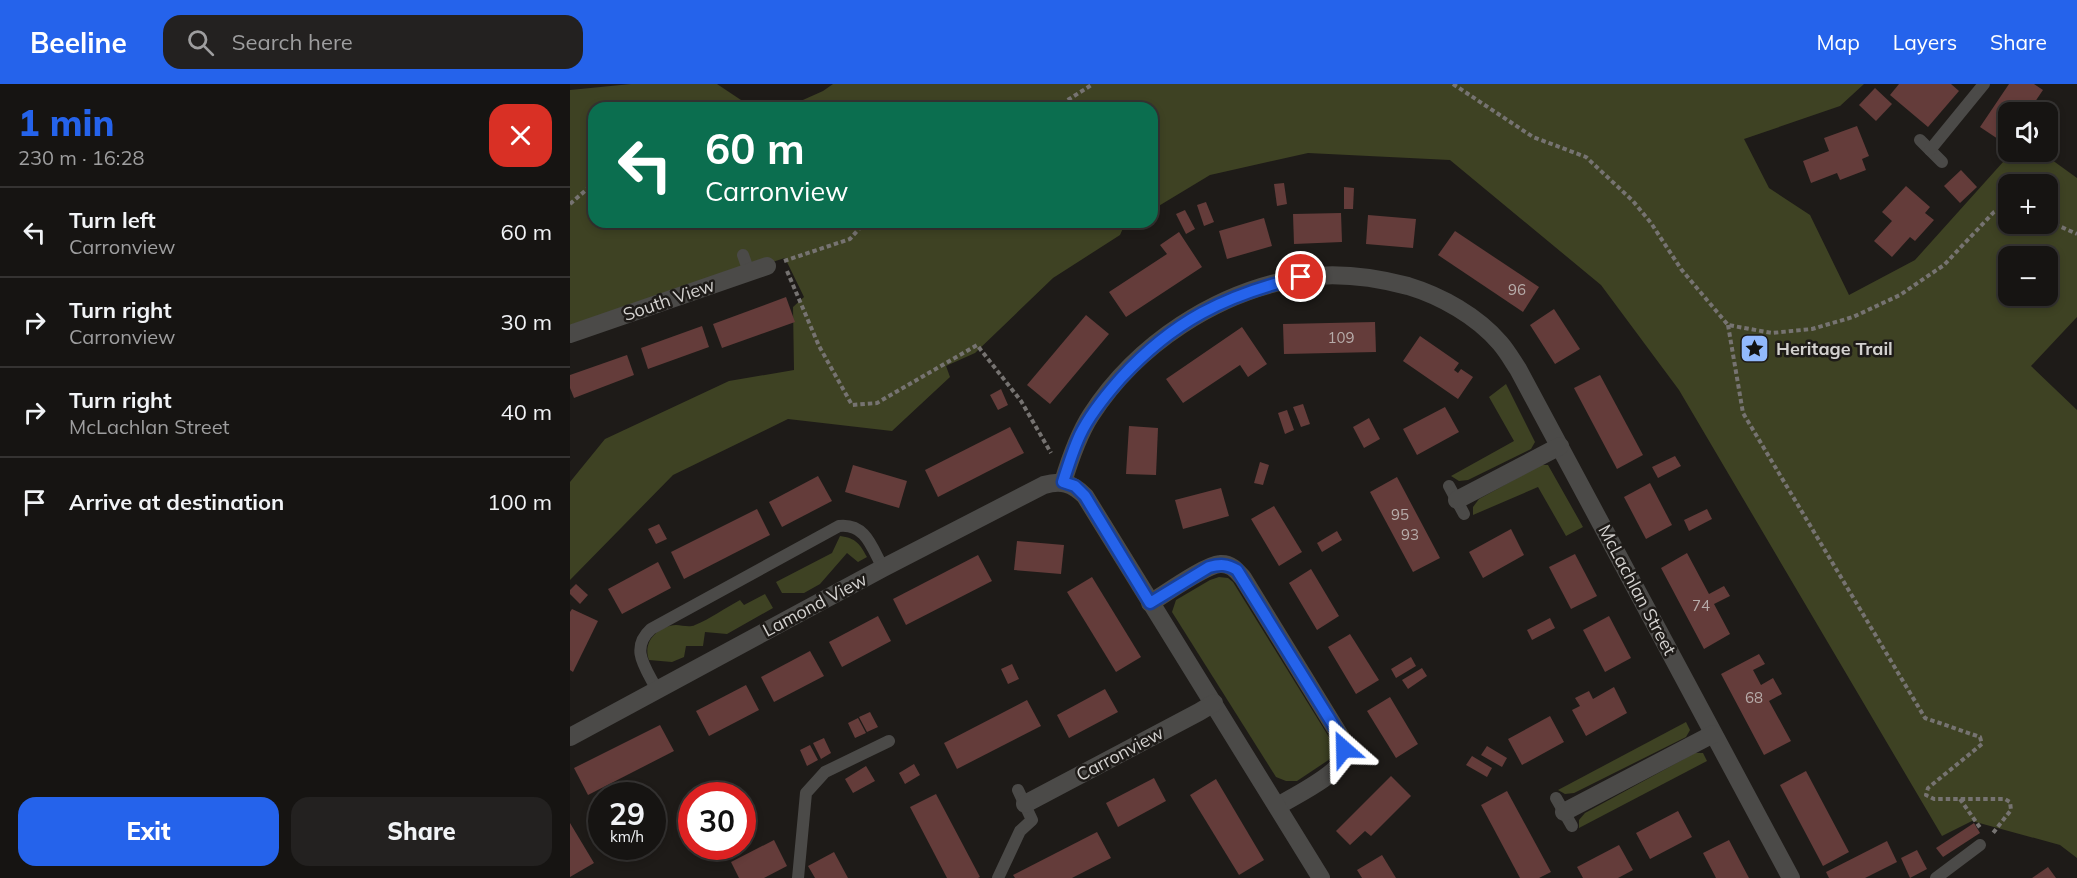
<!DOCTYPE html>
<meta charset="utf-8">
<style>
:root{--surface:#161412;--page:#232120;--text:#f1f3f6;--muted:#9e9e9f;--line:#353332;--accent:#2563eb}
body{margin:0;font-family:Mulish,sans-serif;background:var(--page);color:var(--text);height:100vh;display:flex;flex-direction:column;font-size:22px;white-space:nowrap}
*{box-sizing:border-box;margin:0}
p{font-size:20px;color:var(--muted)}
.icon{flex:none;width:33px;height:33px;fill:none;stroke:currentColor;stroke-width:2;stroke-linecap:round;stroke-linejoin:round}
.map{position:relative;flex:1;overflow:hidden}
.drawer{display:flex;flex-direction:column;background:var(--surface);width:570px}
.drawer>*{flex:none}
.guide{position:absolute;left:18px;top:18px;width:570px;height:126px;border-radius:18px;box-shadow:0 3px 9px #0003,0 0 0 2px var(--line);background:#0b6e4f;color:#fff;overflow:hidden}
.controls{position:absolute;left:1428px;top:18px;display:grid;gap:12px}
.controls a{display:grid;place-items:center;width:60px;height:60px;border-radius:12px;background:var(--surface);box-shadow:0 3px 9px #0003,0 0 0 2px var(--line);font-size:30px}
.speed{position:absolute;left:18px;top:698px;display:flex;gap:12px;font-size:30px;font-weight:700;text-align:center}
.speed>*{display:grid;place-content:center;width:78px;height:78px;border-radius:50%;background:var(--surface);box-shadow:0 3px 9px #0003,0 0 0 2px var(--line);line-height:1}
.speed small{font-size:15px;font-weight:400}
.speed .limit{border:9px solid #d22;background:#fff;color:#111}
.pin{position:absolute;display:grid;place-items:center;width:51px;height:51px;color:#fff;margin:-26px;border:3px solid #fff;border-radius:50%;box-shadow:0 2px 6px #0007}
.me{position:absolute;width:66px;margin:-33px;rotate:335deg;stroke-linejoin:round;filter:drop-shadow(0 0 4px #0008)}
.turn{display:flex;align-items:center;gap:21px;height:126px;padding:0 18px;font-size:27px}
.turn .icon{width:78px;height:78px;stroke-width:2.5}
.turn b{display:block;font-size:42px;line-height:51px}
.round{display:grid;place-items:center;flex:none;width:63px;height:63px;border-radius:18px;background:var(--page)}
.headline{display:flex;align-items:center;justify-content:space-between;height:102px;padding:0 18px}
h1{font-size:36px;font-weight:800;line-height:45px;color:var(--accent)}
.action{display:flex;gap:12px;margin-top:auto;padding:12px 18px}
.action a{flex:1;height:69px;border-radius:18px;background:var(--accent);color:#fff;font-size:24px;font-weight:800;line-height:69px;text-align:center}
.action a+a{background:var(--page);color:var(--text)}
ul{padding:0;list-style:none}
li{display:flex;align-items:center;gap:18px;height:90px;padding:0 18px;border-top:2px solid var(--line)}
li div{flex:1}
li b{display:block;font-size:22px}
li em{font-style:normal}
header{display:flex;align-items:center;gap:36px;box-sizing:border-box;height:84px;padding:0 30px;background:var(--accent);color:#fff}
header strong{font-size:28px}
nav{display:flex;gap:33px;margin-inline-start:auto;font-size:21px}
.search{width:420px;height:54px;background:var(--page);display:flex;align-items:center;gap:15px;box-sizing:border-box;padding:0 21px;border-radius:18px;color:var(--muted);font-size:22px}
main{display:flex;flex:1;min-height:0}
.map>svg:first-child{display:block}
.green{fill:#3e4223;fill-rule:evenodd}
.building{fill:#643c3a}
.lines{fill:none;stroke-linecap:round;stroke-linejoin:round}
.path{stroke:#767371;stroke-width:4;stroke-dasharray:4.5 3;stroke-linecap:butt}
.lane{stroke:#4b4a48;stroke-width:12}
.street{stroke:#4b4a48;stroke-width:18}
.route-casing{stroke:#184099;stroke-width:15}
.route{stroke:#2563eb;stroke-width:10}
.labels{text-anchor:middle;stroke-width:5;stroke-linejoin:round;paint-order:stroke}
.number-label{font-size:15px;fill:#b7acaa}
.street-label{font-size:18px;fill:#d3d1cf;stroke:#1e1b18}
.poi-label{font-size:18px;font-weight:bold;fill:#d3d1cf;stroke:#1e1b18;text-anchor:start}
</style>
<header>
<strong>Beeline</strong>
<div class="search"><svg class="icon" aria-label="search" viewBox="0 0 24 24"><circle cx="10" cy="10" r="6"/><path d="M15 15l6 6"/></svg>Search here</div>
<nav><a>Map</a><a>Layers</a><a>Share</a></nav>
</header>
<main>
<section class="drawer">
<div class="headline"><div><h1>1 min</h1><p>230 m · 16:28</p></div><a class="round" style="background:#d93025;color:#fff"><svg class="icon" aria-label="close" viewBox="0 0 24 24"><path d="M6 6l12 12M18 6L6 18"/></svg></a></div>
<ul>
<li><svg class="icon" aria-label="left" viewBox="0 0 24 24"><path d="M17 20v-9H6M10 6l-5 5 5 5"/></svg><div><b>Turn left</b><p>Carronview</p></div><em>60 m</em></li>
<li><svg class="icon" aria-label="right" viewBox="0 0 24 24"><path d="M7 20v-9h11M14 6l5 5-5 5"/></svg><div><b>Turn right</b><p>Carronview</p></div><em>30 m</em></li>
<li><svg class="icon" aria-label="right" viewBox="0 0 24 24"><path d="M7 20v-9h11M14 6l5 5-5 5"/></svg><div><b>Turn right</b><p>McLachlan Street</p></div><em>40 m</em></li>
<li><svg class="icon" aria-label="arrive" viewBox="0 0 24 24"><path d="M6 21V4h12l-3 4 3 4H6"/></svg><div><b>Arrive at destination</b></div><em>100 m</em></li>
</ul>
<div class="action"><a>Exit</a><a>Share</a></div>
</section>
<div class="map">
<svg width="1507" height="794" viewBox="0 0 1507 794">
<rect width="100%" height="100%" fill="#1e1b18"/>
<!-- green -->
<g class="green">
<path d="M61,0H147L183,24H24V138H561L554,142L550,151L483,194L405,269L376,282L380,293L322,347L218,335L103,391L0,496V398L35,355L159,297L224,286L223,223L234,213L215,174L0,241V6Z"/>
<path d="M263,0H1294L1270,22L1174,55L1199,104L1240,131L1279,211L1345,176L1442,68H1471L1507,94V233L1461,282L1507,326V774L1490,761L1402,737L1372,752L1109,306L1031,201L880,76L738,69L640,91L582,126V24H215L253,7ZM1438,100H1478V140H1438ZM1478,172V212H1438V172Z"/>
<path d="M936,300L965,358L961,365L898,396L889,397L881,392L944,357L919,313Z"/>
<path d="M971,381H978L1013,443L996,452L968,403L903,431V423L909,415Z"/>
<path d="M270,452C286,454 290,460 297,473L288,478L277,469L250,500L234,509H212L206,498L262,469Z"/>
<path d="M649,493L658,494L663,498L762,658L765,666L763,673L727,697H716L706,693L602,528L606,516L640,496Z"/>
<path d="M195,510L203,524L157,550L135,548L133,562H116L114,573L102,578L79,576C72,558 88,542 106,541C112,541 119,544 125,541C140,535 155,524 170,516L174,521Z"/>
<path d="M1116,638L1120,646L1116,653L1004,709L995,710L988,706Z"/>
<path d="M1125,669H1133L1137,677L1009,744V736L1015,729Z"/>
</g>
<!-- building -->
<g class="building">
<path d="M1329,0H1381L1389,7L1358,43L1320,11Z"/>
<path d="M1439,0H1464L1473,6L1458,28H1438L1437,61L1410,43Z"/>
<path d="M1305,4L1322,20L1306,37L1289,21Z"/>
<path d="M1287,42L1299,72L1292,75L1296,86L1270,96L1267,89L1241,99L1233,77L1259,67L1254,54Z"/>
<path d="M1391,86L1407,103L1390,119L1374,102Z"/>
<path d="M714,99L717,120L707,122L704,100Z"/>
<path d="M1336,102L1360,123L1355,129L1364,136L1345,157L1340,153L1322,173L1304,157L1322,137L1312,128Z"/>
<path d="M774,103L784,104L783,125H774Z"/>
<path d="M636,118L644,138L634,142L627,121Z"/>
<path d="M615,126L625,145L616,150L606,130Z"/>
<path d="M771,129L772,158L724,160L723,130Z"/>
<path d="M798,131L846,135L843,164L796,160Z"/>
<path d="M694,134L702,162L657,175L649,147Z"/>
<path d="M885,147L969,203L953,228L868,171Z"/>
<path d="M609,148L632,183L556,233L539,208L597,170L590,161Z"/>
<path d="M216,213L225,238L152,264L143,240Z"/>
<path d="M984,225L1010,265L985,280L960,241Z"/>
<path d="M516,231L539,250L480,320L457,301Z"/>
<path d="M805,238L806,268L714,270L713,240Z"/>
<path d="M132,242L139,263L78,285L71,264Z"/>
<path d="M672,243L697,280L678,293L670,281L613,319L596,295Z"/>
<path d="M850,252L889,279L884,286L888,289L891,285L903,293L888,315L833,277Z"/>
<path d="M57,271L64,291L4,314L0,304V291Z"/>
<path d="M1030,291L1073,371L1047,385L1004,304Z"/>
<path d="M431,305L438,321L428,326L420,311Z"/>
<path d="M733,320L740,340L731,343L723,323Z"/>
<path d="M875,323L889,348L847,371L833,345Z"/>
<path d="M717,326L724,346L715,350L708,329Z"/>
<path d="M799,334L810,355L794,364L783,343Z"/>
<path d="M559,342L588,344L586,391L556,390Z"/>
<path d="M440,343L454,369L368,413L355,386Z"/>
<path d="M1105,372L1111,382L1088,394L1082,383Z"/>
<path d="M690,378L699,381L693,401L684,399Z"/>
<path d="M283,381L337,397L329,424L275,408Z"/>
<path d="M248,392L262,417L212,443L199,418Z"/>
<path d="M827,393L870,474L843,488L800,408Z"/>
<path d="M1080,399L1102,441L1076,455L1054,413Z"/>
<path d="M651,404L659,432L613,445L605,416Z"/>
<path d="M704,422L732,468L709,482L681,435Z"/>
<path d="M187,425L200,451L114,495L101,468Z"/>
<path d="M1137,425L1142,435L1119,447L1114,436Z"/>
<path d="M89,440L97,455L86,460L78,445Z"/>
<path d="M941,445L954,471L913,494L899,468Z"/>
<path d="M767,447L772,456L752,468L747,459Z"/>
<path d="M447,457L494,461L491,490L444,486Z"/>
<path d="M1117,469L1139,510L1154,502L1160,512L1144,520L1160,550L1134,565L1091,484Z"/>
<path d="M1005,470L1027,512L1001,525L979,483Z"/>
<path d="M408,471L422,497L336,541L323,515Z"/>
<path d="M88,478L101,504L52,530L38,505Z"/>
<path d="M741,485L769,532L747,546L719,499Z"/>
<path d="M522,493L571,573L546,588L497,508Z"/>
<path d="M6,500L18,511L10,520L0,510V506Z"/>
<path d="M2,525L28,537L3,588L0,586V528Z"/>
<path d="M308,532L321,557L272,583L259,558Z"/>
<path d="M1039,532L1061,574L1035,588L1013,546Z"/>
<path d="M980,534L985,544L962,556L957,546Z"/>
<path d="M780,550L809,596L786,610L758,563Z"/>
<path d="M240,567L254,592L204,618L191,593Z"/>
<path d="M1189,570L1195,580L1183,586L1191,601L1203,594L1212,610L1199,617L1221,657L1194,671L1151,590Z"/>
<path d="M841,573L846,582L826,594L821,585Z"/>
<path d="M442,580L449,595L438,600L431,585Z"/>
<path d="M852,584L857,592L838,605L832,596Z"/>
<path d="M176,601L189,626L139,652L126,627Z"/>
<path d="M1044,603L1057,629L1016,652L1002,626L1010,622L1005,614L1019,607L1023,615Z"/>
<path d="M535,605L548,628L499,654L487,631Z"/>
<path d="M820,613L848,660L826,674L797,627Z"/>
<path d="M457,616L471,642L387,685L374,659Z"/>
<path d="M300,628L308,643L297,648L289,633Z"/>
<path d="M980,632L994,658L952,681L938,655Z"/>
<path d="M288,634L296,649L285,654L278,639Z"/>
<path d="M90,641L104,667L18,711L4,684Z"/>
<path d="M254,654L261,669L251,675L243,659Z"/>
<path d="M240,661L248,676L237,682L230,666Z"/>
<path d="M917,662L937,674L932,683L911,671Z"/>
<path d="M902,672L922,684L917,693L896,681Z"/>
<path d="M344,680L350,691L335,700L329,689Z"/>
<path d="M296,682L305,697L283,709L275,695Z"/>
<path d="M1236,687L1279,768L1253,782L1210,701Z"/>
<path d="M821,692L841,712L801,752L795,747L780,761L766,747Z"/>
<path d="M584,694L596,717L548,743L536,719Z"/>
<path d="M646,695L694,776L669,791L620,711Z"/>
<path d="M937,707L981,788L969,794H950L911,721Z"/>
<path d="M366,710L410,793L408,794H377L340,723Z"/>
<path d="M1108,727L1122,753L1080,775L1066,749Z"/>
<path d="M0,739L24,779L0,793Z"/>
<path d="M1404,739L1410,749L1373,773L1366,764Z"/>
<path d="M122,741V760L114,745Z"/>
<path d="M527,748L541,774L502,794H445L443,791Z"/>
<path d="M204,756L217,782L194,794H169L161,778Z"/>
<path d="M1159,756L1170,777L1179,794H1146L1144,790L1133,769Z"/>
<path d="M1317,757L1327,778L1295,794H1259L1256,788Z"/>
<path d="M1049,761L1063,786L1048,794H1013L1007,783Z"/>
<path d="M1347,766L1357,785L1340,794L1331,774Z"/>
<path d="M264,768L278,794H245L238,782Z"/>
<path d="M812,771L826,794H792L787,786Z"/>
<path d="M1478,783L1486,794H1462Z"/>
</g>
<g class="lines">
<!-- path -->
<g class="path">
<path d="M883,0L963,53L1016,73L1063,117L1081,139L1111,185L1158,241L1202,249L1242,245L1283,233L1330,211L1374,181L1424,128L1438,121"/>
<path d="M485,24L523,0"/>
<path d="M0,120L24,99"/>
<path d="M1478,137L1507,150"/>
<path d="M214,177L280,155L295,138"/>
<path d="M217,187L249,262L282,321L307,319L407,261L451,317L481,369"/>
<path d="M1158,241L1173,329L1355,634L1410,653L1412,660L1358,704L1356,711L1364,715H1435L1440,718L1441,726L1423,749"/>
<path d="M1390,715L1411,745"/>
</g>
<!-- lane -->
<g class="lane">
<path d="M1350,56L1372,78"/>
<path d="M1360,66L1414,0"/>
<path d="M173,171L179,188"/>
<path d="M879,402L894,430"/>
<path d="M87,606C76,584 59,565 81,545L269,442C296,439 302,464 313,484"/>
<path d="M986,714L1002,742"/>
<path d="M228,794L236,709L255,688L319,657"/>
<path d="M428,794L450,747L462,736L448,706"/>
<path d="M1366,794L1410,761"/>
</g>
<!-- street -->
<g class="street">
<path d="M0,250L197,182"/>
<path d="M493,398C500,375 508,351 521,331C567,260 646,208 729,194C764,188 804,193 838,202C871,212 907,232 930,259C937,267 942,276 948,285L1221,794"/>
<path d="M887,416L990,362"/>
<path d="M580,519C595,510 635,481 650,480C661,479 667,487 673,494L772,655C773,662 775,668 773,674C768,691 724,712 708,722"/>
<path d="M0,653L313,484L474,401C491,396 502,399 515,412L751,794"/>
<path d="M455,720L629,628L644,619"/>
<path d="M994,728L1143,650"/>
</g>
</g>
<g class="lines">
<defs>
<path id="route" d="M731,193C655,211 603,237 550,295C535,312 520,330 510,351C503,366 498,382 493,398L505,402L515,412L580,519L639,483C650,480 657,480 667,486L772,655L774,665"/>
</defs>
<!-- route casing -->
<use href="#route" class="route-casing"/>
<!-- route -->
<use href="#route" class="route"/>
</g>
<!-- icons -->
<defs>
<symbol id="sight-square" viewBox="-11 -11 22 22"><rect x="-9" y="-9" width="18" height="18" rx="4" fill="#91b8fd" stroke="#1e1b18"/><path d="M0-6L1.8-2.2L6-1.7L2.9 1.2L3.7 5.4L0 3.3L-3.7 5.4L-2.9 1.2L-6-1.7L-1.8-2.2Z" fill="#111"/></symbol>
</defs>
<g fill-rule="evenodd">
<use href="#sight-square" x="1168" y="248" width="33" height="33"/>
</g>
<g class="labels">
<!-- number labels -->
<g class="number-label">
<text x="947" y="211">96</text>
<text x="771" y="259">109</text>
<text x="830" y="436">95</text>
<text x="840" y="456">93</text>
<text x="1131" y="527">74</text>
<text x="1184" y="619">68</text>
</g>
<!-- street labels -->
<g class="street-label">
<text transform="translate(99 216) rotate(-19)" y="6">South View</text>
<text transform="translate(1067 506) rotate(62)" y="6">McLachlan Street</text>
<text transform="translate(245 521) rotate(-28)" y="6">Lamond View</text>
<text transform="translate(550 670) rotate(-28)" y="6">Carronview</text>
</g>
<!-- poi labels -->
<g class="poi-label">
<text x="1206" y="271">Heritage Trail</text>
</g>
</g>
</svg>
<div class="controls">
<a><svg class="icon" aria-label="sound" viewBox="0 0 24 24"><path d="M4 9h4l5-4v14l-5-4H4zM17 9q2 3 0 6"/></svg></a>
<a>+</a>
<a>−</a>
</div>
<div class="speed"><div>29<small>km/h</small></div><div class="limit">30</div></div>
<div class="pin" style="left:731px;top:193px;background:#d93025"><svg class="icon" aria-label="arrive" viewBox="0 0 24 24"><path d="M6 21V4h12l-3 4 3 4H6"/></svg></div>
<svg class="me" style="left:774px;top:665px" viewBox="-20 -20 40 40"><path d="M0-17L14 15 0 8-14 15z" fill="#2563eb" stroke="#fff" stroke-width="4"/></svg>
<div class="guide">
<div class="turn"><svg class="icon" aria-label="left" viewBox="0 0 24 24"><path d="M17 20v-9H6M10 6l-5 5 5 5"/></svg><div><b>60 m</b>Carronview</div></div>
</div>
</div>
</main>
